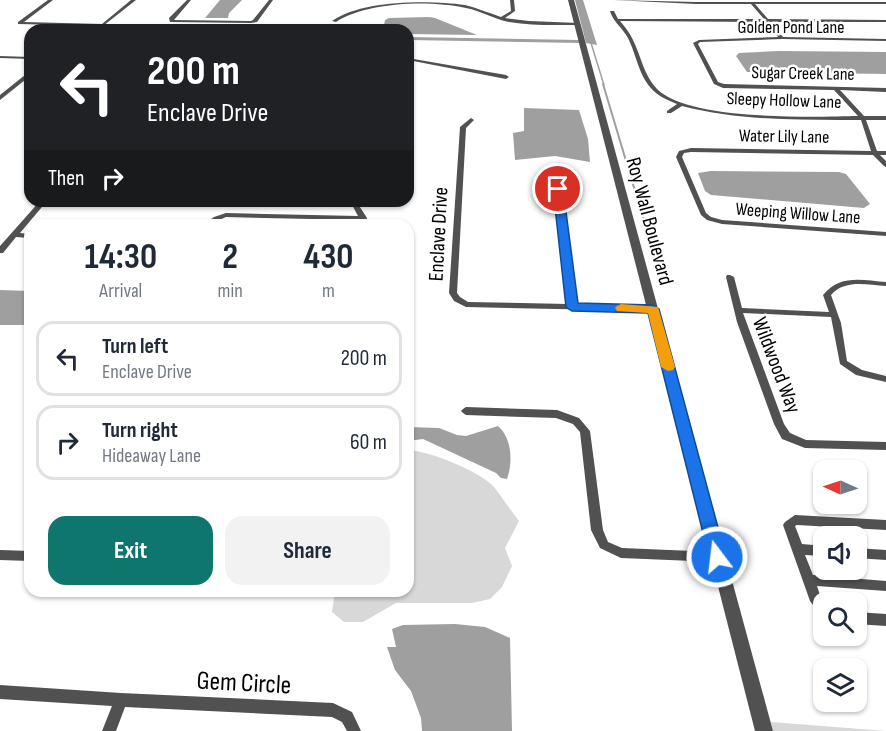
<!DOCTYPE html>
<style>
:root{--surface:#fff;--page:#f2f2f3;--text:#1f2937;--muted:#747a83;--line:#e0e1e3;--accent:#0f766e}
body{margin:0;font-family:"Sofia Sans Condensed",sans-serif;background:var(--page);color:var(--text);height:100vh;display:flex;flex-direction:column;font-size:22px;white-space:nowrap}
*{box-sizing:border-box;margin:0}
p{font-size:20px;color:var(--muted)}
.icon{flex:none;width:33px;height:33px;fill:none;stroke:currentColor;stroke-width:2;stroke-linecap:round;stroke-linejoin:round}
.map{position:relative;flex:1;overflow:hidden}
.drawer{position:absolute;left:24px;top:219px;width:390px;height:378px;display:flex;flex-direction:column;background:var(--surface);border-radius:18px;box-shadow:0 2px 4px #0004}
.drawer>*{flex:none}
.guide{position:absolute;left:24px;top:24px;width:390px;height:183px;border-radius:18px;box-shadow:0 2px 4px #0004;background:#202124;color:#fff;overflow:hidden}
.needle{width:39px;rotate:273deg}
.buttons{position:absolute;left:813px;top:460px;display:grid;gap:12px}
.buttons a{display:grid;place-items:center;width:54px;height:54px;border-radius:12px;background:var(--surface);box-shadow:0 2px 4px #0004;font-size:30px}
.pin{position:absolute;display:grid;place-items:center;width:51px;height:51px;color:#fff;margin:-26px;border:3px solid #fff;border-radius:50%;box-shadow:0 2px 6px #0007}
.me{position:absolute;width:66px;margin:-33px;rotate:345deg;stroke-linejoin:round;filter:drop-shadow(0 0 4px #0008)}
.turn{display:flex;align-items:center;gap:21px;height:126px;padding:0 24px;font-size:27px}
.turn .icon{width:78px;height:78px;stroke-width:2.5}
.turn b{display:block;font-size:42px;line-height:51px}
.then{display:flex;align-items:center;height:57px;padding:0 24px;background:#0003;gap:12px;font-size:22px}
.eta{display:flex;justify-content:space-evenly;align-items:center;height:102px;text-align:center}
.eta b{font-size:36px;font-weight:700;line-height:42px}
.primary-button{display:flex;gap:12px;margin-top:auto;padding:12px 24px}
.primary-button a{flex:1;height:69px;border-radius:18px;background:var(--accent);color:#fff;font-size:24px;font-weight:700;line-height:69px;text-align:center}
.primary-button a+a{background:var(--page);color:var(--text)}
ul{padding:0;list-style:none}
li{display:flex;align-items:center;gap:18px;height:75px;margin:0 12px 9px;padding:0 12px;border:3px solid var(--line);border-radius:18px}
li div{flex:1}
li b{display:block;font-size:22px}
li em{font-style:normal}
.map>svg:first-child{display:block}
.green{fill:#d8d8d8}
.water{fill:#9f9f9f}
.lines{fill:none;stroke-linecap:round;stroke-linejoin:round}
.stream-far1{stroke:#9f9f9f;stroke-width:1.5}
.stream{stroke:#9f9f9f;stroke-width:2}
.minor{fill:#515151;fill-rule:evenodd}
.tertiary{fill:#515151;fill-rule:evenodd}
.route{fill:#1a73e8;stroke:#114b97;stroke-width:1.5}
.slow{fill:#f59e0b}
.labels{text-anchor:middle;stroke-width:5;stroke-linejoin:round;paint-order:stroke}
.far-street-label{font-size:18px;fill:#000;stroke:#fff}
.street-label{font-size:21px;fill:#000;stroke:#fff}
.near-street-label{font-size:26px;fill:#000;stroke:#fff}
</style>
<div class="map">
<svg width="886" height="731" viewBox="0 0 886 731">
<rect width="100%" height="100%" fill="#fff"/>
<!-- green -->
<g class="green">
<path d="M408,450C430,451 479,471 494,487C503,498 510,510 519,521L505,548L512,566L502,587L490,599L472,603H396L363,622H344L332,612L335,591H408Z"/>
<path d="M771,722L886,731H773Z"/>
</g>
<!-- water -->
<g class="water">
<path d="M220,0H242L229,13L228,18H205Z"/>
<path d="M575,0H583L597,45L586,43Z"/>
<path d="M429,17L435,18L477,35L408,34V30H383L385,20L389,18Z"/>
<path d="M408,37L579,40L580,43L408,40Z"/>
<path d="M779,51L886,52V74L747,72L736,56L739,53Z"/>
<path d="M524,108L579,110L588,139L590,162L555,156L515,160L513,133L524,131Z"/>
<path d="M711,171L839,172L846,174L870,204L864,208L711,195L705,191L698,173Z"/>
<path d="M0,290L30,291V325H0Z"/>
<path d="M498,426C512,438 513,462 507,479L501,478L496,473L423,439L408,441V427L439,428L457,435L466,436Z"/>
<path d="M455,624L485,627L510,638L512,731H422L421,718L411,691L395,670L387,647H396L392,629L403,625Z"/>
</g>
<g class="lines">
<!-- stream-far1 -->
<path class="stream-far1" d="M591,43L604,85"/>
<!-- stream -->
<path class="stream" d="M603,84L659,271"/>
<!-- minor -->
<g class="minor">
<path d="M48,0H53L24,22L102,24L131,0H136L103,26L18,24V22Z"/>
<path d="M187,0H191L174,20L251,21L253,20L269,0H273L257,22L251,23L170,22L169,18Z"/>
<path d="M510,0H514L515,11L505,18L529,21L578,23L580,24L578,25C555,25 532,26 509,22C494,19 481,11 466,8C429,0 368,2 336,22L332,21C362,0 428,0 465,5C477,8 489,13 501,17L511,11Z"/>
<path d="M613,0L696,2H886V4H755L768,19L886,20V22H770L783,37L886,39V41L782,39L700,42L698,44L718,82L724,84L886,88V92L840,90L864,116H886V120H866L877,151H886V155H880L886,161V167L884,166L873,155L691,152L684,153L682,157L706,213L711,217L722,220L886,232V236L722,224L707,220L701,215L676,157L679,151L691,148L871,151L861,120C801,120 740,121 682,106L671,113H667V111L677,104C670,101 662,98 656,93C639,79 637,56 628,38C622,27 613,22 610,11H614L618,19H764L751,4H696ZM620,21L766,22L778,37L699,40L693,43L714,84L723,88L834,90L858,116C813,117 689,121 657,89C644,76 641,56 633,40C630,33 625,27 620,21Z"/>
<path d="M0,56L30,57V59L0,58Z"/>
<path d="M408,58L506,75L509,77L506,79L408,60Z"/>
<path d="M30,71V76L0,100V95Z"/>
<path d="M471,118L474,120L466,128L457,293L460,297L468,302L568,304L555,189L558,187L561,189L576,304L653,306L656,307L657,309L656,311L466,307L454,301L449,293L460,127Z"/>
<path d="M40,201H47L20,233L30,234V238L16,237L3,253H0V246Z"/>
<path d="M350,201H356L367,218L365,225H357L359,220L226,217C218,220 213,225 203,225L214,217L226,213L358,216Z"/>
<path d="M727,275H730L734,277L742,308L829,312L823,295C840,274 862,280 886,282V286C867,285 845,279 831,295L841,323L847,361L862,370L886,376V382L856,375L840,364L831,317L743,313L784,424L790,433L806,440L886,442V450L805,448L782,439L774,424L737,322L726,277Z"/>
<path d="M466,407L557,410L579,418L590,431L603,530L608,542L622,548L717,552L721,553L723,557L721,561L717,562L621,558L600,548L591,530L580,432L573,424L556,418L466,415L463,413L461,411L463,409Z"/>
<path d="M795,515L886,520V530L797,525L795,526L802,544L824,546V556L805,555L813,575L886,581V591L817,586L821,598L826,603H824V616L820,614L810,601L783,525L785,522Z"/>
<path d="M856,548L886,550V560L856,558Z"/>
<path d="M0,550L30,551V561L0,560Z"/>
<path d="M856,612L886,614V626L856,624Z"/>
<path d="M0,685L121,693L333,703L352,712L361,731H347L342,722L332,717L125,707L116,731H102L112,706L0,699Z"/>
</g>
<!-- tertiary -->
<path class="tertiary" d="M568,0H574L773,731H755Z"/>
</g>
<!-- route -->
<path class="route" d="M558,186L563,189L578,303L653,305L659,309L726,557L724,563L717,565L711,563L709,557L648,313L572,311L566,307L553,189Z"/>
<!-- slow -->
<path class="slow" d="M621,304L658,307L675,367L673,370L668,371L661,367L648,313L617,311L615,308L617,306Z"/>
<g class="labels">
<!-- far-street labels -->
<g class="far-street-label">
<text x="791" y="33">Golden Pond Lane</text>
<text transform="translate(803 73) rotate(1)" y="6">Sugar Creek Lane</text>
<text transform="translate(784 100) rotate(2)" y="6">Sleepy Hollow Lane</text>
<text transform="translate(784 136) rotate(1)" y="6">Water Lily Lane</text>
<text transform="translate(798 213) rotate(4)" y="6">Weeping Willow Lane</text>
</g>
<!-- street labels -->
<g class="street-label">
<text transform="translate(650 221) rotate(75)" y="7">Roy Wall Boulevard</text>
<text transform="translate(438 234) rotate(-87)" y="7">Enclave Drive</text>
<text transform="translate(777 365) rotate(69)" y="7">Wildwood Way</text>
</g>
<!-- near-street labels -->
<g class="near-street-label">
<text transform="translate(244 682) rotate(3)" y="9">Gem Circle</text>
</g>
</g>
</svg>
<div class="buttons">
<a><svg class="needle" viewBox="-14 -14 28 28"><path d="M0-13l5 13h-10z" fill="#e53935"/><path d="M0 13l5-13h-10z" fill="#747a83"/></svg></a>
<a><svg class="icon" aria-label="sound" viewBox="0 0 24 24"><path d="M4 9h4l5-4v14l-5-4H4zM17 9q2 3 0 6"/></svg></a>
<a><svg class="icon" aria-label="search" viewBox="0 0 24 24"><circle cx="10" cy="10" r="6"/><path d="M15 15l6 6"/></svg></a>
<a><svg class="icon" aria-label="layers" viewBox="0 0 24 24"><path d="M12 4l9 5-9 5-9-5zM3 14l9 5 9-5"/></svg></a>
</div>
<div class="pin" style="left:558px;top:189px;background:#d93025"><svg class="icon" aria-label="arrive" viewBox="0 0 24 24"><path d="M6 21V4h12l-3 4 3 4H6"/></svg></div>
<svg class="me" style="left:717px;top:557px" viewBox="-20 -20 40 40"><circle r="17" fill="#1a73e8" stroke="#fff" stroke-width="3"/><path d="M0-11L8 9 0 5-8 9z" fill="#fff"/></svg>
<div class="guide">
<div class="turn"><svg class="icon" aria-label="left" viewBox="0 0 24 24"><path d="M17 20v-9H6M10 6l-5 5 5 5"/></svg><div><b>200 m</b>Enclave Drive</div></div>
<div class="then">Then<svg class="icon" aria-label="right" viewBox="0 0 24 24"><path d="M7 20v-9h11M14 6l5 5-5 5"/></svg></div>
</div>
<section class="drawer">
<div class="eta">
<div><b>14:30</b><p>Arrival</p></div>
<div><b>2</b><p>min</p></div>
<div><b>430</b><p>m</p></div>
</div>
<ul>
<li><svg class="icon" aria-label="left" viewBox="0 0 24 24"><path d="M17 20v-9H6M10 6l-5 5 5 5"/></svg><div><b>Turn left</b><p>Enclave Drive</p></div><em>200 m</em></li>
<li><svg class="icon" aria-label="right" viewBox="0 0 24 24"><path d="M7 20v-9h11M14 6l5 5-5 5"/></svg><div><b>Turn right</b><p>Hideaway Lane</p></div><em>60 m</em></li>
</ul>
<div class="primary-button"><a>Exit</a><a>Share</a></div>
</section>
</div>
